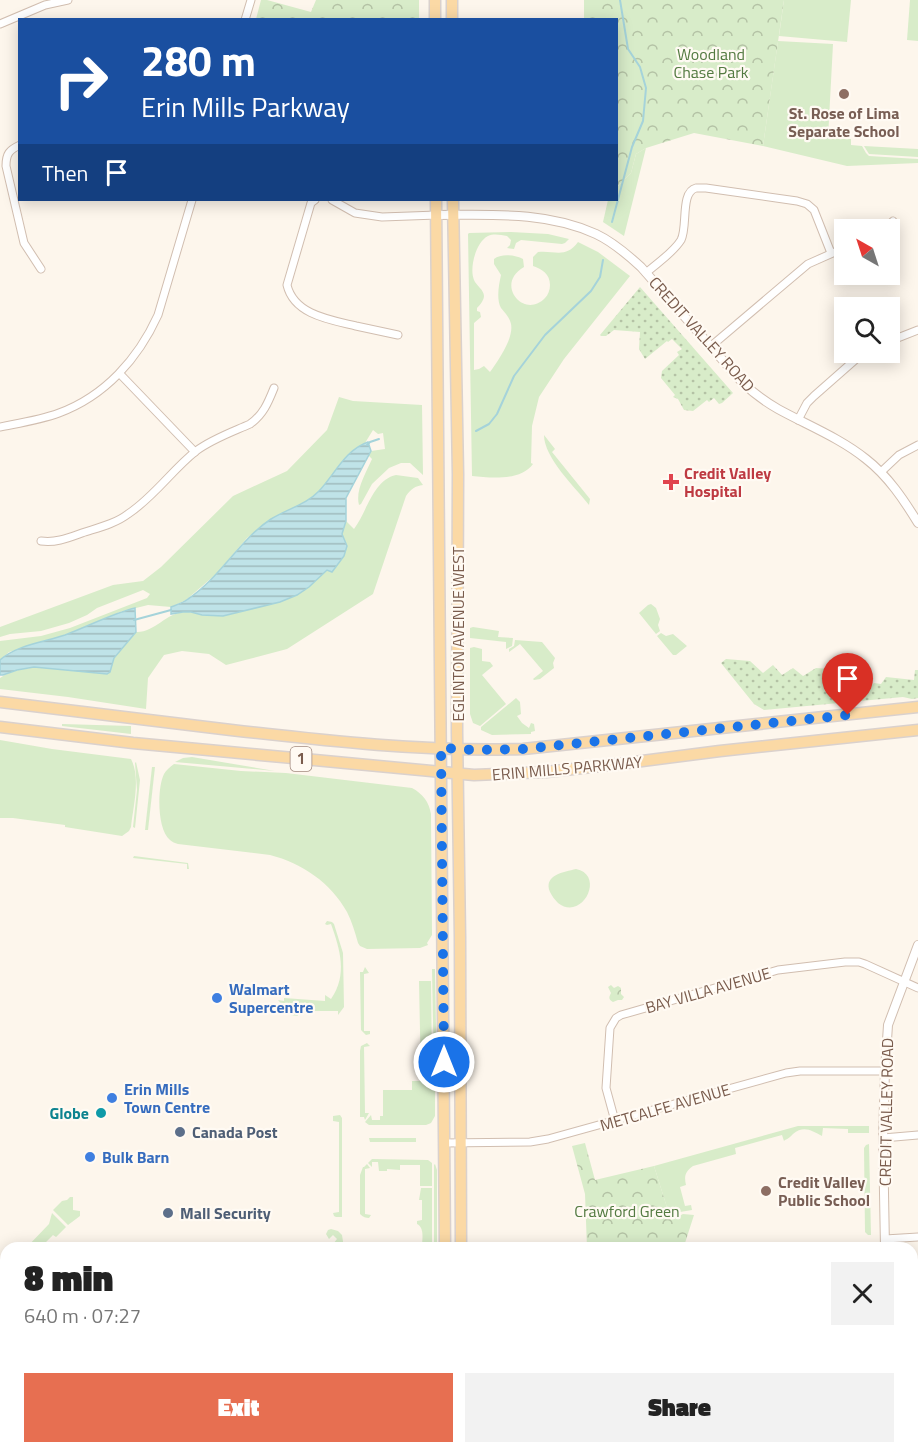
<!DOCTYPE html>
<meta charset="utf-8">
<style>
:root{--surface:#fff;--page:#f2f2f2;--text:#222;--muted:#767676;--accent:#e76f51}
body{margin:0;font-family:"Titillium Web",sans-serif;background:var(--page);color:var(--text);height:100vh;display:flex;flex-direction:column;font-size:22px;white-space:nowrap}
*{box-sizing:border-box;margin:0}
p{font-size:20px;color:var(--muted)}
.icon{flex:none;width:33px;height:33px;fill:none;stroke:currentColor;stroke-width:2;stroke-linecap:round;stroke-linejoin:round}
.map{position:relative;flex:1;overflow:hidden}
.panel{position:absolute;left:0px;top:1242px;width:918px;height:212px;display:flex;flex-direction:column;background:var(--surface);border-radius:18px 18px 0 0;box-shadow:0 3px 15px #0003}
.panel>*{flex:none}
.banner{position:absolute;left:18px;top:18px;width:600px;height:183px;border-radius:0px;box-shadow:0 3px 15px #0003;background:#1a4fa0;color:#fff;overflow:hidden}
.needle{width:39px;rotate:321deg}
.controls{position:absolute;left:834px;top:219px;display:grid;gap:12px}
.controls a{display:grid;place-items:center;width:66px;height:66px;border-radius:0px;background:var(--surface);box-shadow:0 3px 15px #0003;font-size:30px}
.pin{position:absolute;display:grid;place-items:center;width:51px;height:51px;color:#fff;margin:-62px -26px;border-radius:50% 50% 50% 0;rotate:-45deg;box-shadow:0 0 6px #0007}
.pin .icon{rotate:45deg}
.me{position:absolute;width:66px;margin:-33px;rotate:0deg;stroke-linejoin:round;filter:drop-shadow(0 0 4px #0008)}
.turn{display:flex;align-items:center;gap:21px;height:126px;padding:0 24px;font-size:27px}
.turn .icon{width:78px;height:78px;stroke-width:2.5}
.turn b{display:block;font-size:42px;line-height:51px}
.then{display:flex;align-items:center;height:57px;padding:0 24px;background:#0003;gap:12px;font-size:22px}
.round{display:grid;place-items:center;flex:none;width:63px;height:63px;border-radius:0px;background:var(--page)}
.headline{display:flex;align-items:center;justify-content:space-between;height:102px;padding:0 24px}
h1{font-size:36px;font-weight:800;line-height:45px}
.button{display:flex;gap:12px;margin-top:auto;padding:12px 24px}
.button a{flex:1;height:69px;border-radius:0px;background:var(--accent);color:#fff;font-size:24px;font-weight:800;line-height:69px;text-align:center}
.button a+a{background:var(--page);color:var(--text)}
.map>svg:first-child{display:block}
.grass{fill:#d8ecc9}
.forest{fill:url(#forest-crowns)}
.garden{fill:url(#garden-dots)}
.water{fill:url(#water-rules);stroke:#a5d3da;stroke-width:1.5}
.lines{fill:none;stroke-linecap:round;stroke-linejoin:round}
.stream{stroke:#a5d3da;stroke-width:2}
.minor-casing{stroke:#d1beb0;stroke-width:9}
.tertiary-casing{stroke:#d1beb0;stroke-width:10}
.primary-casing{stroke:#dad1cd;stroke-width:13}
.minor{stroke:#fff;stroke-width:7}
.tertiary{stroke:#fff;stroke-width:8}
.primary{stroke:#fbd9a5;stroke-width:10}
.route{stroke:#1a73e8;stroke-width:10;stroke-dasharray:0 18}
.education-dot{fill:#8d6e63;stroke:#fffaf3;stroke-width:2}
.health-dot{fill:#e0444e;stroke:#fffaf3;stroke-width:2}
.shop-dot{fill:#3f7fe0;stroke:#fffaf3;stroke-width:2}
.culture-dot{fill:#0f9aa8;stroke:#fffaf3;stroke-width:2}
.service-dot{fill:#5c6f8a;stroke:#fffaf3;stroke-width:2}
.labels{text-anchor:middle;stroke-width:4.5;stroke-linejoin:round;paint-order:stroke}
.shield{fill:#fffaf3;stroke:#a28b7f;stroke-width:1.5}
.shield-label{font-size:15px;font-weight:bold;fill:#7a5c4d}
.park-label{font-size:16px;fill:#537a41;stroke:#fffaf3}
.education-label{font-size:16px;font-weight:bold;fill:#785e54;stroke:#fffaf3}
.street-label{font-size:16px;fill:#7a5c4d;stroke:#fffaf3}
.health-label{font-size:16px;font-weight:bold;fill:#be3a42;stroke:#fffaf3;text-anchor:start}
.shop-label{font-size:16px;font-weight:bold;fill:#366cbe;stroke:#fffaf3;text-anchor:start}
.culture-label{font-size:16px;font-weight:bold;fill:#0d838f;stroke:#fffaf3;text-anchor:end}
.service-label{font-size:16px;font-weight:bold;fill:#4e5e75;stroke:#fffaf3;text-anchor:start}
</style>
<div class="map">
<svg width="918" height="1453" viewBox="0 0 918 1453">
<defs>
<pattern id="forest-crowns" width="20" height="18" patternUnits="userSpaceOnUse" patternTransform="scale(1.5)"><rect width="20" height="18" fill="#d8ecc9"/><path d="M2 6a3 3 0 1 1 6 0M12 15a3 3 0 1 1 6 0" fill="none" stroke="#b4c2a5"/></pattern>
<pattern id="garden-dots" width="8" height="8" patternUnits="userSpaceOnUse" patternTransform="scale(1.5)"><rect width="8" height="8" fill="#d8ecc9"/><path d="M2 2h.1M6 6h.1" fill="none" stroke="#b4c2a5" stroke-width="1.8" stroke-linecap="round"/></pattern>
<pattern id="water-rules" width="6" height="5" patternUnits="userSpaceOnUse" patternTransform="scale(1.5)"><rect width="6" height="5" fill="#bfe3e8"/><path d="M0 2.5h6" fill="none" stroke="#a0bbbe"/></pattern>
</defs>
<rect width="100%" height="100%" fill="#fdf6ec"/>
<!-- grass -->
<g class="grass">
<path d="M784,0H851L847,42L779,36Z"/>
<path d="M910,0H918V41L907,40Z"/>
<path d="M778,41L833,44L828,138L851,139V145L862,146L866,153L869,156L918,159V163L847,166L763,146Z"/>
<path d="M864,146L918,149V157L869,154Z"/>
<path d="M646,148L624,236L603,222L608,200H616L617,187L631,173L636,154Z"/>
<path d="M511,232L548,234L569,239L565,243L562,244L521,240L516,243L514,249L507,248L510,245L511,240L507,236C501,235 494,233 488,236C476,242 469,268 474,280C476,285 484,290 484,296C484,300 480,305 477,308V311L480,312L481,317L474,323V370L479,369L484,366L490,372C498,361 514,338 511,324C510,318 505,313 501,308C496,299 499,284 501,275L494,264V259C501,253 516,255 523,259L524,267C494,284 524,320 545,298C548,295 550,290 550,285C550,274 542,269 533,266V257L538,252C554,250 566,259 578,242L598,252L630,276L564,359L539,397L532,426L531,463L533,464C521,481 491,478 472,476L468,234L469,233Z"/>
<path d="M339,397L353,401L422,405L423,475L410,463H401L389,468L372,484L361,504L359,505C355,490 366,473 372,459L368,455L371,451L385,449L383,433L378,434L373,430L365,443L355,449L344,460L319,492L303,503L270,520L247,538L216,574L186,600L171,607L148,605L120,612L65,635L9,652L0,660V641L41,636L70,628L147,598L150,594L143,590L97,608L87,615L69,623L41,631L10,634L0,637V627L113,585L143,581L161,567L233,496L287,471L327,430Z"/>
<path d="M544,435L555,449L552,452L590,499L589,505C575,487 544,458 544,435Z"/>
<path d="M396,475L418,478L423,485C415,486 411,489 406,496L373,594L287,649L226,665L209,654L182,651L164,655L148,678L146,709L68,697L0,689V678C26,659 76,671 107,674L110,671L114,658L136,632C154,633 166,613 184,612C190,611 196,614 202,615L297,595C316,582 332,564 347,546L342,534L346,521L354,529C367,512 373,480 396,475Z"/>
<path d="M651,604L656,608L660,619L658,625L660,631L656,634L639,613L648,605Z"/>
<path d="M473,627L499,631L498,637L513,638L512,646L506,649V642L470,638V628Z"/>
<path d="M661,633L666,636L673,634L687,646L676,655H673L657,636Z"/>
<path d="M515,640L542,642L555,658L553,663L554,668L540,679L534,680L533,679L543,671L520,644L509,652V649L514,646Z"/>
<path d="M474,647L482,649V661L490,662L493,666L482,675L506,704L480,726L473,723L470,714V648Z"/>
<path d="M516,698L520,702L521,714L517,716L522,723L529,728L531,723L534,724L535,731L531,732V734L492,735L481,730V727Z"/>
<path d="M62,724L131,726V734L62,726Z"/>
<path d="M0,740L52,749L131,759C141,778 133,807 131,827L129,831L122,836L65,827V825L13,818H0Z"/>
<path d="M192,757L275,771L175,762L183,758Z"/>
<path d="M136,762L140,780L135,828L133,827L137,790L135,763Z"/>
<path d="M174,764L241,771L286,773L412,788C423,794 429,802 431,814L432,935L427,943L428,945L420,948L367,949L360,946L358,943C355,932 352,922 347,912C331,883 302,863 270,855L178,844C175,843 172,842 170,840C157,830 157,788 164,774C166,770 170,767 174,764Z"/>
<path d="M152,767H155L148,830H145Z"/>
<path d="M134,856L188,863L189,869H187V864L133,858Z"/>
<path d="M576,869C606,875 582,922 558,903C555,900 552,896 550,892C543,875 564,872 576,869Z"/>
<path d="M327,921L332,922L334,924L343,953L344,1007L338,1015V1011H298V1016L290,1015L293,1011L287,1005H282L278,1000L284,1001V998L325,1001V995L331,999C348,975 340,949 331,924L327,925L325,924Z"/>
<path d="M365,967L369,973L364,974V1031H370V1034L366,1035L361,1030L360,972H363Z"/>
<path d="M432,969H435L437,1087L434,1074Z"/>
<path d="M419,981H431L432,1074L435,1092V1116L431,1123L426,1125H369L365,1122L371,1115L372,1120H380V1116H383V1090H412V1081H421Z"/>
<path d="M367,1043L370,1046L364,1047L365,1113H369L365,1120L364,1117H360V1051L361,1046Z"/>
<path d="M340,1115L342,1118V1217H336L334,1216L333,1213L339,1212V1122L333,1121V1116Z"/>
<path d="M798,1126H869V1133H848V1129L823,1128L822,1136C812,1131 804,1125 793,1134C791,1136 788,1139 785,1140L784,1141L782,1135L735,1148L736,1154L693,1166C685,1172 684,1176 686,1185L680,1187L685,1206L691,1205L692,1210L680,1212L670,1217L654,1166Z"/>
<path d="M369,1138H416V1142H370Z"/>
<path d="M869,1144L871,1235H868L865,1232L864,1148L866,1145Z"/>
<path d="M372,1159L428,1160L432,1163V1186H420V1165H400V1170L387,1169V1171H379L378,1162H372V1167L368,1163Z"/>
<path d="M367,1164L370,1168L365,1169V1214L371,1215L369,1218C366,1218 363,1217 360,1214V1175L363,1167H364Z"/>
<path d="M435,1164L437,1170V1248H434V1165Z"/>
<path d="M421,1188H432V1248H422C422,1240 425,1228 417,1224V1221L422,1220V1200H419Z"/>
<path d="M70,1197H73V1210L80,1211V1216L68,1225L53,1210L62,1201L67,1200Z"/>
<path d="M52,1213L66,1227L56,1237L53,1235L40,1248H28L27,1247L49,1224Z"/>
<path d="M331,1229L338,1231L342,1235L344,1248L333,1247V1244L337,1239L333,1235L329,1239L326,1234L328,1230Z"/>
<path d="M918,1352V1407L915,1418H912V1353Z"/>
<path d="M0,1365L6,1371V1448H105V1453H0Z"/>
<path d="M131,1448H240L296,1452L297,1448H305L308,1453H131Z"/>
</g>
<!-- forest -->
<g class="forest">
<path d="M261,0H267L311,12L316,0H419V19H256Z"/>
<path d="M584,0H784L763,146L694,133L646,148L636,154L631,173L617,187L616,20L584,19Z"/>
<path d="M611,985L614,988L618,986L621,988V994L624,997L622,1000H618L613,1002C608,999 609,997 611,993L608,987Z"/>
<path d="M585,1143L595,1180L654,1166L671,1220L683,1214L694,1215L685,1243L705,1248H587L585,1194L572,1146Z"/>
</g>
<!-- garden -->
<g class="garden">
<path d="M640,287L733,393L722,403L719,404L714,398L709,402L707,400L693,411L684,410L678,399L673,397L675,395L661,378L662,371L679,355L677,352L682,349L672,339L668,342L667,341L645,359L639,349L640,332L614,330L606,336H601L600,335Z"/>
<path d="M726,659L750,661L763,673L773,665L782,675L793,668L803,676L816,668L830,669L829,675L834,678L833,691L862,694L874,683L881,684L886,677L914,680L915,670H918V698L912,699L903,697L764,710L754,704L721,663Z"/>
</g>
<!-- water -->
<g class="water">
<path d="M368,442L371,451L346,498V521L342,534L347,546L344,556L332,572L327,570L309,587L297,595L280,602L223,616L202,615L191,612H183L171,614V607C176,605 183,603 188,599C220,578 239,540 271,519C287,509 307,504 319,491C335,474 345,450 368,442Z"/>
<path d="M135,608L136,632L114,658L110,672L107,674L34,667L17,670L3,675H0V660C17,645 44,642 65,635C89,626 111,614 135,608Z"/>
</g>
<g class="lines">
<!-- stream -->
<g class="stream">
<path d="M612,222L632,147L643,121L646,88L640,67L628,49L620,0"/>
<path d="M476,431L489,424L497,414L514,376L545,335L591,291L600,277L603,260"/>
<path d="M367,445L370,442L379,439"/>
<path d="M134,620L171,610"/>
</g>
<defs>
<g id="minor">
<path d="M245,20L251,0"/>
<path d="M0,24L45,5L68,0"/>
<path d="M20,145C9,150 6,154 6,166L24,243L41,269"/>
<path d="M315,200L311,203L287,285C294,315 331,320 356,326C370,329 384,332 398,335"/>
<path d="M332,200L355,213L382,217L437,215"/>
<path d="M883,230L893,221"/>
<path d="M646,273C657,263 673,253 681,240C688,227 680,192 696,188C699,188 703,188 706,188L797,201L807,204L814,210L831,253"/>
<path d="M890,341L918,330"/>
<path d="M710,347L808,264L844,248"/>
<path d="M120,374L195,452"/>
<path d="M798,420L807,403L814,396L864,352"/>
<path d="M0,427C20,423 40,420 59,413C105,396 138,359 158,315L192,200"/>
<path d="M881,472L899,455L918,445"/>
<path d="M41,541C56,543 68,538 82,533C97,528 115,524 128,514C154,497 172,470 196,451C212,439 232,432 250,424C263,415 268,403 274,388"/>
<path d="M615,1121L606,1088L610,1028L616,1018L621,1015L778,970L845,962H859L865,964L918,988"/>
<path d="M883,1138L918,1135"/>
<path d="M444,1143L530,1142L548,1139L786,1073L800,1071H885"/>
<path d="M885,1239L918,1237"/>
</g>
<g id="tertiary">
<path d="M437,215C490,215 546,211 596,234C613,242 628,255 641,267L741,381C752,392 764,401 778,409C807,425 840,438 866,459C888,476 904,500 918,523"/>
<path d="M885,1248L883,1138L885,1071L888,1025L918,945"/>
<path d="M912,1434L918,1433"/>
<path d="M887,1448V1453"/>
<path d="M743,1453L763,1448"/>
</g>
<g id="primary">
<path d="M435,0V20"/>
<path d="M452,0V20"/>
<path d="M436,200C439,549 445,898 445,1248"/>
<path d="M453,200L458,474L457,732L460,937L461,1248"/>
<path d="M0,702C77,711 154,721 231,730C328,741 426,752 523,749L918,707"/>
<path d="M0,727L133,743L474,775L546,772L619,764L720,751L918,730"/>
<path d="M445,1448V1453"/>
<path d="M465,1448V1453"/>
</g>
</defs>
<!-- minor casing -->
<use href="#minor" class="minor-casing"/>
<!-- tertiary casing -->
<use href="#tertiary" class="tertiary-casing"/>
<!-- primary casing -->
<use href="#primary" class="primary-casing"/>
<!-- minor -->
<use href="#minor" class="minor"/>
<!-- tertiary -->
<use href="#tertiary" class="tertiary"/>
<!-- primary -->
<use href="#primary" class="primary"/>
</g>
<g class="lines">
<!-- route -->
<path class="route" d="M444,1062L441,748L475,750L523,749L848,715"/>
</g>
<!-- markers -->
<g class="education-dot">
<circle cx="844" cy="94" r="6"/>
<circle cx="766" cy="1191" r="6"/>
</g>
<path class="health-dot" d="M668 473h6v6h6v6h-6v6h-6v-6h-6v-6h6z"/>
<g class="shop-dot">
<circle cx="217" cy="998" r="6"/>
<circle cx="112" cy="1098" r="6"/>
<circle cx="90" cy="1157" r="6"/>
</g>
<circle class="culture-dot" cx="101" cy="1113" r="6"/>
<g class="service-dot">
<circle cx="180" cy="1132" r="6"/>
<circle cx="168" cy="1213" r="6"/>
</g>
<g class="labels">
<!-- shield labels -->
<rect class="shield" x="290.5" y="747" width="21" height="24" rx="4.5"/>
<g class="shield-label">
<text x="301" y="764">1</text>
</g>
<!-- park labels -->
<g class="park-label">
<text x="711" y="60">Woodland<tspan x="711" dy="18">Chase Park</tspan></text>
<text x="627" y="1217">Crawford Green</text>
</g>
<!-- education labels -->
<g class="education-label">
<text x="844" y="119">St. Rose of Lima<tspan x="844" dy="18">Separate School</tspan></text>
<text x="778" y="1188" text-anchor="start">Credit Valley<tspan x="778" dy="18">Public School</tspan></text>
</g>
<!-- street labels -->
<g class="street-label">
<text transform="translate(702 334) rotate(48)" y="6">CREDIT VALLEY ROAD</text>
<text transform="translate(458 634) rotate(-90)" y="6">EGLINTON AVENUE WEST</text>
<text transform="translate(567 768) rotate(-5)" y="6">ERIN MILLS PARKWAY</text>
<text transform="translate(708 990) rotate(-16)" y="6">BAY VILLA AVENUE</text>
<text transform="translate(665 1107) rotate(-16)" y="6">METCALFE AVENUE</text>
<text transform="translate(886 1112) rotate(-89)" y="6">CREDIT VALLEY ROAD</text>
</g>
<!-- health labels -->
<g class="health-label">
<text x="684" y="479">Credit Valley<tspan x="684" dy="18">Hospital</tspan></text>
</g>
<!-- shop labels -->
<g class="shop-label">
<text x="229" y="995">Walmart<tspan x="229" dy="18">Supercentre</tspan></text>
<text x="124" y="1095">Erin Mills<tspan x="124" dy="18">Town Centre</tspan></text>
<text x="102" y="1163">Bulk Barn</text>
</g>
<!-- culture labels -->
<g class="culture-label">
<text x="89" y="1119">Globe</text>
</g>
<!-- service labels -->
<g class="service-label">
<text x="192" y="1138">Canada Post</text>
<text x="180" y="1219">Mall Security</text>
</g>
</g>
</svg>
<div class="controls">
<a><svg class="needle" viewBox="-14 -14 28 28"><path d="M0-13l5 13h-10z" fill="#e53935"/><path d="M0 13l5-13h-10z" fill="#767676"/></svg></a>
<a><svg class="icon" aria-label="search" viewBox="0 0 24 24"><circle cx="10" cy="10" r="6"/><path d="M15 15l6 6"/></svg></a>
</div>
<div class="pin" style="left:848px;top:715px;background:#d93025"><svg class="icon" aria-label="arrive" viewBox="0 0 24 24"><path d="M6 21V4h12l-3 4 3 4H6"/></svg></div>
<svg class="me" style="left:444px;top:1062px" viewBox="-20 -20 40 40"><circle r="17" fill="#1a73e8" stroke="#fff" stroke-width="3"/><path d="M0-11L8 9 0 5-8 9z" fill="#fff"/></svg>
<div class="banner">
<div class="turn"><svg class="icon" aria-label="right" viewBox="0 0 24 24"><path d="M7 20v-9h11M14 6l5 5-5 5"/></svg><div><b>280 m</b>Erin Mills Parkway</div></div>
<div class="then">Then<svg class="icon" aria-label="arrive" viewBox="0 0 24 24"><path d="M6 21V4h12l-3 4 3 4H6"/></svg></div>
</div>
<section class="panel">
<div class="headline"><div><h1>8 min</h1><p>640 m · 07:27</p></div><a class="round"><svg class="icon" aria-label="close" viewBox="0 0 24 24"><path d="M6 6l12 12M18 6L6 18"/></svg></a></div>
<div class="button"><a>Exit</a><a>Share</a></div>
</section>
</div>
